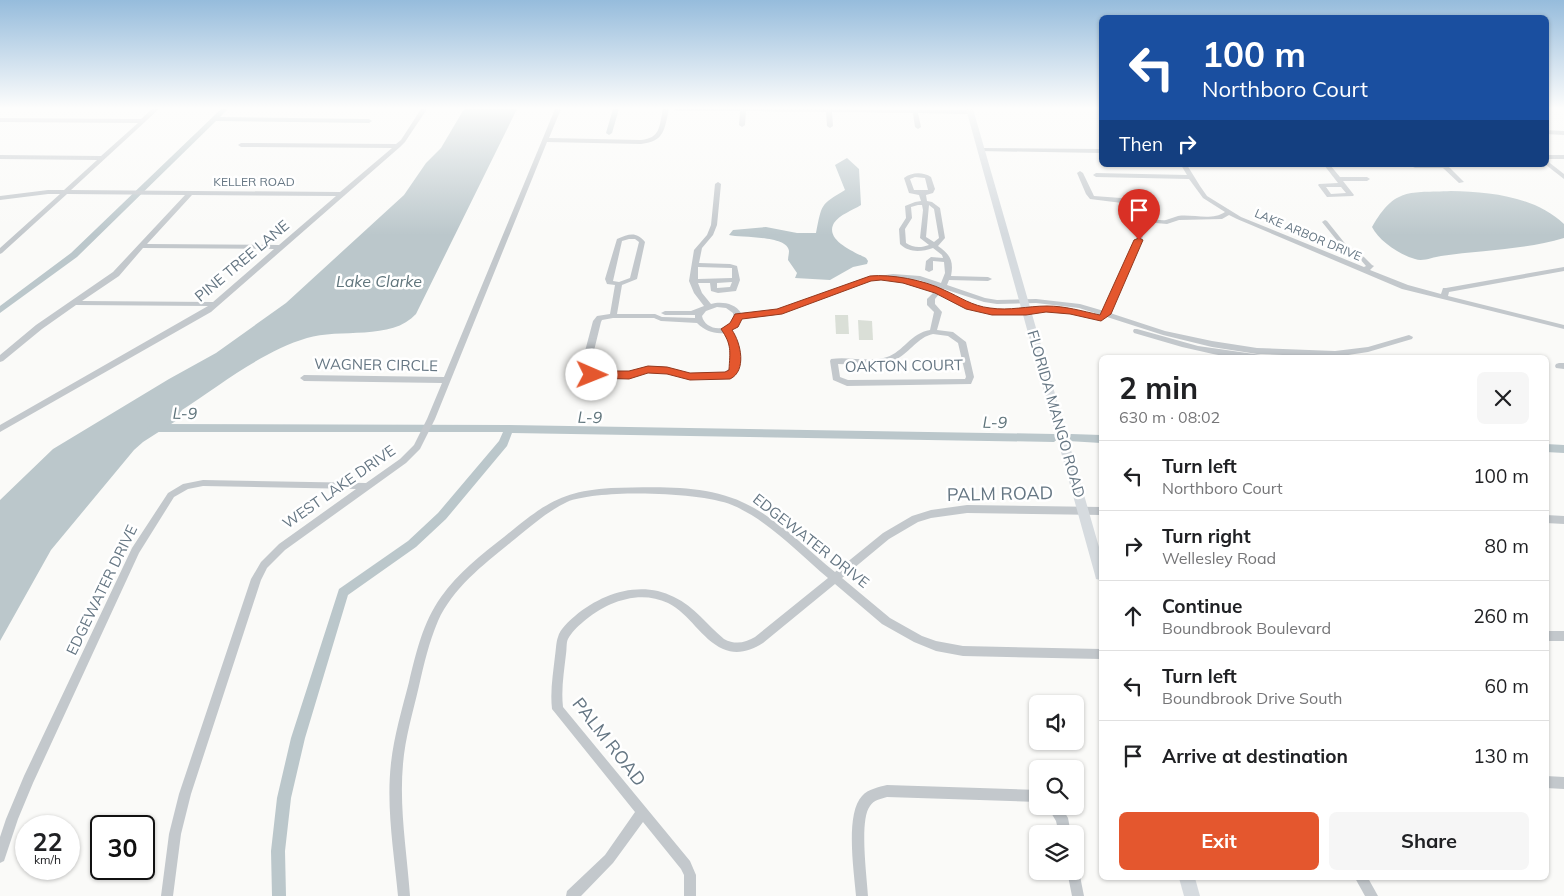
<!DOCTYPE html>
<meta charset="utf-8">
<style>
:root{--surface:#fff;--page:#f6f6f6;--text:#202124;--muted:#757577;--line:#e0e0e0;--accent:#e4572e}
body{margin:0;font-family:Mulish,sans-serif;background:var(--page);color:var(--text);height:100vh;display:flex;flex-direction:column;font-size:19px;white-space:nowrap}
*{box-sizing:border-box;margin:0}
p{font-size:16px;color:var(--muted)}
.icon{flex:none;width:28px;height:28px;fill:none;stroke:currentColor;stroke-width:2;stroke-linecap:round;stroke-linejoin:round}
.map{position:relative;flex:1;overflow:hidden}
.drawer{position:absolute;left:1099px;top:355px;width:450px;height:525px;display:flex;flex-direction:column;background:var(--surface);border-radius:8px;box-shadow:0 1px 4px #0004}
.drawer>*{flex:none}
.hud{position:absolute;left:1099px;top:15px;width:450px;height:152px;border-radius:8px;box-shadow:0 1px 4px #0004;background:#1a4fa0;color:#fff;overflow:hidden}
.buttons{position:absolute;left:1029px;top:695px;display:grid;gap:10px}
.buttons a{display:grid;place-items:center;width:55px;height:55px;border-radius:8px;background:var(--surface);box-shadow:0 1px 4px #0004;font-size:25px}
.speed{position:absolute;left:15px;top:815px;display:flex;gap:10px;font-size:25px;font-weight:700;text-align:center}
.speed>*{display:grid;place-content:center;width:65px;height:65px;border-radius:50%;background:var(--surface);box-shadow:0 1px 4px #0004;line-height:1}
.speed small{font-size:12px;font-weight:400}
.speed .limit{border:2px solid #111;border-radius:8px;background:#fff;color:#111}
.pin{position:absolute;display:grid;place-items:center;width:42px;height:42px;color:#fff;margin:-51px -21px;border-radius:50% 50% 50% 0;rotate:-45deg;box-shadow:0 0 5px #0007}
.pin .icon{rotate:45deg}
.me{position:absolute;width:55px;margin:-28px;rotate:91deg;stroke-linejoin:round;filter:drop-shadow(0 0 4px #0008)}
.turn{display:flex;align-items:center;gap:18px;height:105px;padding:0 20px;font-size:22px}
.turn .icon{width:65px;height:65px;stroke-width:2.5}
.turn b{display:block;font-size:35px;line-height:42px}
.then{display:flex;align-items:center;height:48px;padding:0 20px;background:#0003;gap:10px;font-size:19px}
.round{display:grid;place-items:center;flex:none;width:52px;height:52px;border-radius:8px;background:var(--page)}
.headline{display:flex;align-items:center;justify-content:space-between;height:85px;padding:0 20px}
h1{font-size:30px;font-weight:700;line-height:38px}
.button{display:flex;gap:10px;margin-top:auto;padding:10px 20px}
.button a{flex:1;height:58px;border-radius:8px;background:var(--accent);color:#fff;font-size:20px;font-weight:700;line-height:58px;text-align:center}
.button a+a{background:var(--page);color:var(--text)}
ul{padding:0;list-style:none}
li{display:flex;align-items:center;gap:15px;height:70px;padding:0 20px;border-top:1px solid var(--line)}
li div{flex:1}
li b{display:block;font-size:19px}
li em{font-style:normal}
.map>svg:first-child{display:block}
.green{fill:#dadfd7}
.water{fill:#bbc7cb}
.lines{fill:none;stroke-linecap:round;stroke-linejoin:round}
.canal{fill:#bbc7cb;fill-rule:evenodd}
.street{fill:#c3c8cc;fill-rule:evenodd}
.secondary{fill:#d6dbdf;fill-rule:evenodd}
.route{fill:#e4572e;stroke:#94391e}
.labels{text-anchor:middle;stroke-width:5;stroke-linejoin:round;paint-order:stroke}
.far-street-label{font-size:12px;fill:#657683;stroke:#fff}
.street-label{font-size:15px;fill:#657683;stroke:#fff}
.water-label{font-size:16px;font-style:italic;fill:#60757c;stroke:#fff}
.near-street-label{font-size:18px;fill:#657683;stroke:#fff}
</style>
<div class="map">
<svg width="1564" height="896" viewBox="0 0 1564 896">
<rect width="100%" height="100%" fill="#fafaf8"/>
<!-- green -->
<g class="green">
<path d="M835,315H848L849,334H836Z"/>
<path d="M858,320L872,321L873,340H859Z"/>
</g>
<!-- water -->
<g class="water">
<path d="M464,109H517L416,314C392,341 339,328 307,338C263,351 220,385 182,410L180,413L182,417L143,442L134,450L51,550L0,641V500L53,449L169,379L216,353L286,303L404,195L426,163L441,148Z"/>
<path d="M847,158L859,169L861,205C853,210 839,215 834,223C824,240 855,252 866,258L868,261L867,264L853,267L830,280L795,278L797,273L788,260C788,257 789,254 789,251C788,235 741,238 729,235L733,230L766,227L797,233H816C822,204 820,205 845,190L835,165Z"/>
<path d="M1451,191C1490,192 1534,196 1564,224V238C1524,250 1482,250 1441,256C1433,257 1423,262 1415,259C1400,255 1379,241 1372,227C1395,187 1409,193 1451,191Z"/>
</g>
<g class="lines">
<!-- canal -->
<g class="canal">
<path d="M221,109H228L220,117L369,119L372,121L369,123L216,121L77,257L0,313V306L71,253Z"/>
<path d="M613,109H619L612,133L609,135L606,133Z"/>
<path d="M152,424L509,425L1054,434L1059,438L1054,442L512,433L507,446L446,519L416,547L348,595L305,738L291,798L285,851L286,896H272L271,851L277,798L291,738L339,589L408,541L438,513L499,441L503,432H152L147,428Z"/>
<path d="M1071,434L1101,435V443L1068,441L1066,438Z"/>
<path d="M1546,444L1564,445V453L1546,452Z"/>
</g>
<!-- street -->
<g class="street">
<path d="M152,109H159L71,190L340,192L392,148L241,147L238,145L241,143L396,144L401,140L421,109H427L405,142L400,147L211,312L0,432V425L208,306L76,305L42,329L3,361L0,362V355L36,325L113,272L185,195L67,194L2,253L0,254V248L60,194H48L0,200V196L48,190H64L97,160L0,159V155L101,156L138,123L0,122V118L141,119ZM192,195L336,196L279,245L147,244ZM143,248L274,249L213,302L82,301L119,276Z"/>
<path d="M555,109H561L549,138L641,140C661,138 659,126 663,109H669C664,130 665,141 641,144L547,142L435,419L420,449L406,463L285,550L267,568L261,580L191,794L181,834L173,896H161L169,834L179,794L251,579L261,562L279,544L356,489L203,486L188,489L174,497L139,553L33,783L18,819L4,861L0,863V837L6,819L24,776L132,548L168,493L183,484L203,480L366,483L400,459L414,445L427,419L442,383L304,381L300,378L304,375L444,377Z"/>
<path d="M673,109L970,110L973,112L970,114L918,113L921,127L918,129L915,127L913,113L832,112L833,126L830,128L827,126L826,112L746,111L745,125L742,127L739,125L740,111H676Z"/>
<path d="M1546,130L1564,131V135L1546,134Z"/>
<path d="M981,148L1101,149V153L979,151L978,150Z"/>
<rect x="1546" y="155" width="18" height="4"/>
<path d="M1546,160L1564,174V179L1546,165Z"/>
<path d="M1181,165H1187L1200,186L1207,196L1241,217L1364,267L1366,266L1360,259L1347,253L1322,222L1325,220L1327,221L1351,251L1364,257L1372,265L1374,266L1370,270L1408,285L1441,294L1443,288H1446L1564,267V271L1449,292L1448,296L1564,325V329L1402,289L1237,219L1229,215L1222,219L1179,220L1167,224L1144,222L1143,221C1149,217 1158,221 1166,220C1170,219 1174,217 1178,216C1193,214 1212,221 1225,212L1203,198L1189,179L1096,177L1093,175L1096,173L1187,175Z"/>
<path d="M1324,165H1330L1340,177H1367L1370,179L1367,181H1343L1354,195L1353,196L1327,197L1318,185L1319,184L1338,183ZM1326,187H1341L1346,193L1331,194Z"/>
<path d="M1413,165H1447L1464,182L1459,183L1443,168H1415L1413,167Z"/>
<path d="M1080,171L1083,173L1094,196L1121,198L1127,201L1143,234L1142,240L1110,313L1165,331L1212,341L1257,348L1335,351L1368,347L1409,335L1413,337L1412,339L1368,352L1335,357L1257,354L1212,347L1163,335L1107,317L1101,318V315L1079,308L1036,303L997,304L984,302L944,289L943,290L972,305L992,310H1026L1046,307L1082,311L1086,313L1082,315L1046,311L1026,314H992L967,309L939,294L935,299V304L942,312L937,330L953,332L966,342L974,377L971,384L847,386L833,380L830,361L831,359C849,356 869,363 887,357C903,352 911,333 930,330L934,312L927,305V299L934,292L898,282V279C858,276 818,303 780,314C768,317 754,317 742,318L734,329L731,330C740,345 746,367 729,378L690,379L661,372H648L623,379L592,378L583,375L580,370L593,321L597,316L610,314L615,285L607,284L605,279L617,239C629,234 636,231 645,242L637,279L622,285L617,314H655L662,317L695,318V315H665L661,313L665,311H691L704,306L694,293L689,281L694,250L707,235L711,225L715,184L718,182L721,184L717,225L713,235L702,248L699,263L730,264L737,266L740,280L736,291L718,293L711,291L710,283H698L702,293L711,304C721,301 735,303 741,313L777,310L864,278L893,274L920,276L941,283L945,273L944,262L933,261V270L929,272L925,270L926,261L931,257L943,258L942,255L933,248C921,252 909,253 900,244L899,229L906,218L905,206L915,202L921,201L919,195L909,193L904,178C912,172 923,172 931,177L935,189L933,193L926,195L927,201L932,202L940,208L945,238L938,246C950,254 954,261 951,276L988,277L992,279L988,281L949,280L947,285L985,298L997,300L1036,299L1080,304L1104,311L1136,240L1137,234L1122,203L1090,199L1086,194L1077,173ZM915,177L925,178L928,190H914L910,179ZM918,205H922L923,210L920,238L929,245C921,248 913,248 906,243L905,229L912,218L911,207ZM929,205L934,209L939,238L934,242L926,237ZM629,239H635L639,242L630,278L619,282L613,281L622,241ZM698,267L732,268V278L698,279ZM906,279L919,280L938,287L937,288ZM732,282L730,287L717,288V283ZM717,307L726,308L733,313L734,319C732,321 731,323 729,325C719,332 704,327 702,316L706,311ZM613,318H654L661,321L697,323C705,331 714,334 724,333C731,344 738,364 724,373H690L661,366H648L623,373L589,371L601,322L602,320ZM933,334L948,336L958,343L966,377L965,379L848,380L840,377L838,364C857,364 880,368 897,359C910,352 918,337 933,334Z"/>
<path d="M1134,329H1137L1198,346L1261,355L1265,358H1235L1213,354L1182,347L1134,333L1133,331Z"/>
<path d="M1559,363H1564V369L1556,368L1555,366L1556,364Z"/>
<path d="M611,488C658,487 712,483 754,508C783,524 809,551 835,572L883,533L912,516L931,510L967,505L1101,507V515L967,513L931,518L918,522L889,539L842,578L890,618L922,636L936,641L963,646L1101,649V659L963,656L936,651L914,642L882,624L835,584L763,643C750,651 737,655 723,649C701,639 690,614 668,603C639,589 606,602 583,622C578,626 571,633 568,639C566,643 567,649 566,654C564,672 561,689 563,707L690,861L696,875V896H684V875L681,869L643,822L613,863L581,896H566L567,891L605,855L635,812L552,709C550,691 553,674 555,656C556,650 556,642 558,637C560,629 569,621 575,616C602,593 641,580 674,597C695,607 707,625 724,639C735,645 745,643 755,637L828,578C798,553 768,520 732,505C700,492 599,489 567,502C548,511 531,526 515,539C486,563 454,586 438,621C429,642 424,664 419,686C413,712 405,738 403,764C399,808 407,852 410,896H398C394,852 386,807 391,763C394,736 402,709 409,682C416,653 423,622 441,597C458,573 481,555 504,537C542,506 560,491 611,488Z"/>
<path d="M1546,515L1564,516V524L1546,523Z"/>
<rect x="1546" y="631" width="18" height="10"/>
<path d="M1546,776L1564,777V789L1546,788Z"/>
<path d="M887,785L1038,790V802L887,797C880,799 874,800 870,806C859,820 867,877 868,896H856C854,872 845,814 862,796C868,789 879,787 887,785Z"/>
<path d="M1047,806H1061L1068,818L1071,834H1059L1056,821Z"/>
<path d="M1075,865L1078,866L1084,896H1072L1067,871H1075Z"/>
<path d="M1355,878H1368L1378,896H1365Z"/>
</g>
<!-- secondary -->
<g class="secondary">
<path d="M966,109H973L1101,554V580L1096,579L1095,575Z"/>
<path d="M1179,878H1195L1200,896H1184Z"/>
</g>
</g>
<!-- sky -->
<linearGradient id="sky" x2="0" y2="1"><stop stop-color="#96bcdc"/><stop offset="0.46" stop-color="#fdfdfc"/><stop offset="1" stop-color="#fdfdfc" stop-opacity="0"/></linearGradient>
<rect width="1564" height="235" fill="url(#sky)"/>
<!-- route -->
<path class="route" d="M1139,238L1143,240L1111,314L1101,321L1070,314L1046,312L1026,315H992L966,309L935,293L903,283L881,280L871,281L782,314L742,319L738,327L732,330C741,343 747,371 730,379L690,380L667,374L648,373L629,379L592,378L587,375L592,371H629L648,366L667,367L690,373L725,372L729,370C730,351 732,345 721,329L730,323L735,314L777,309L870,276C891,274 924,280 944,290C960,297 972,306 990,308C1009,311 1028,306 1047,306C1065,306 1082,311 1100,315L1134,240Z"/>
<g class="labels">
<!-- far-street labels -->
<g class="far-street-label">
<text x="254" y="186">KELLER ROAD</text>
<text transform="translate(1308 235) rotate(23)" y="4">LAKE ARBOR DRIVE</text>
</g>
<!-- street labels -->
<g class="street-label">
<text transform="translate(242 261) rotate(-40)" y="5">PINE TREE LANE</text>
<text transform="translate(376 365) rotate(1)" y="5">WAGNER CIRCLE</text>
<text transform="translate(904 366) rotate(-1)" y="5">OAKTON COURT</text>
<text transform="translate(1056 414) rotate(74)" y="5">FLORIDA MANGO ROAD</text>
<text transform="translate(339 487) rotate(-35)" y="5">WEST LAKE DRIVE</text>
<text transform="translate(811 541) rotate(38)" y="5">EDGEWATER DRIVE</text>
<text transform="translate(102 590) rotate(-64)" y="5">EDGEWATER DRIVE</text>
</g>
<!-- water labels -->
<g class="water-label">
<text x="379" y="287">Lake Clarke</text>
<text transform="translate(185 413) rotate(1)" y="6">L-9</text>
<text transform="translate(590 417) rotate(1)" y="6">L-9</text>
<text transform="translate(995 422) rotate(1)" y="6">L-9</text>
</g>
<!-- near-street labels -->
<g class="near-street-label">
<text transform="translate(1000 494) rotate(-1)" y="6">PALM ROAD</text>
<text transform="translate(609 742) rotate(52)" y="6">PALM ROAD</text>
</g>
</g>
</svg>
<div class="buttons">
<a><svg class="icon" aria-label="sound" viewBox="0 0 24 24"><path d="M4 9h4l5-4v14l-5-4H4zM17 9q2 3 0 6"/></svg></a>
<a><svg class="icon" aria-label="search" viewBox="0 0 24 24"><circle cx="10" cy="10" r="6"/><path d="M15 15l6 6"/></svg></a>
<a><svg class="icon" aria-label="layers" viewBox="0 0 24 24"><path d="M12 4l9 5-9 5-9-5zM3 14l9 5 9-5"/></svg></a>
</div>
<div class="speed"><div>22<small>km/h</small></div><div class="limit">30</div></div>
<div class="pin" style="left:1139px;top:240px;background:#d93025"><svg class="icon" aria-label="arrive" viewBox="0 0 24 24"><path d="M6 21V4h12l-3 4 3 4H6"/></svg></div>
<svg class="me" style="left:592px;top:375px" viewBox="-20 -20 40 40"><circle r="19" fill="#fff"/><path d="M0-13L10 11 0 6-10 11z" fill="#e4572e"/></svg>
<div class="hud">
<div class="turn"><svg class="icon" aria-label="left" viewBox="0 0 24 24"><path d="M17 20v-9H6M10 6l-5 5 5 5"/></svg><div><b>100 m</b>Northboro Court</div></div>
<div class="then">Then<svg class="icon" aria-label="right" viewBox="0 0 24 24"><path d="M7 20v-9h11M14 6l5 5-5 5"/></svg></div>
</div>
<section class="drawer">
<div class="headline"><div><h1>2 min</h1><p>630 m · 08:02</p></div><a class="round"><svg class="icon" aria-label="close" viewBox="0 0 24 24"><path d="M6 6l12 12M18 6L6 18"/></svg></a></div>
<ul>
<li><svg class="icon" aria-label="left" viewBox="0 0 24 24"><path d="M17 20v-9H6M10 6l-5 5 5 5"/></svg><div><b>Turn left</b><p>Northboro Court</p></div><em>100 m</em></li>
<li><svg class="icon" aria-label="right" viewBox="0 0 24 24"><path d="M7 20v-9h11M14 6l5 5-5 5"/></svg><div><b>Turn right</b><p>Wellesley Road</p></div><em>80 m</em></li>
<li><svg class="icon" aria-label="ahead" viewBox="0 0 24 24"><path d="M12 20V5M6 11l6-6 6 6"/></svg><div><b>Continue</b><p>Boundbrook Boulevard</p></div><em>260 m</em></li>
<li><svg class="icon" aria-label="left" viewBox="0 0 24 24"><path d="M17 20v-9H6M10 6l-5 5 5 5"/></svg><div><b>Turn left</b><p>Boundbrook Drive South</p></div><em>60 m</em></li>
<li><svg class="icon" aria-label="arrive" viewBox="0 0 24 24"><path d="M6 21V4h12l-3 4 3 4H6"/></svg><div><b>Arrive at destination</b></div><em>130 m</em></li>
</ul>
<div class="button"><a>Exit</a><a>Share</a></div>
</section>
</div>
